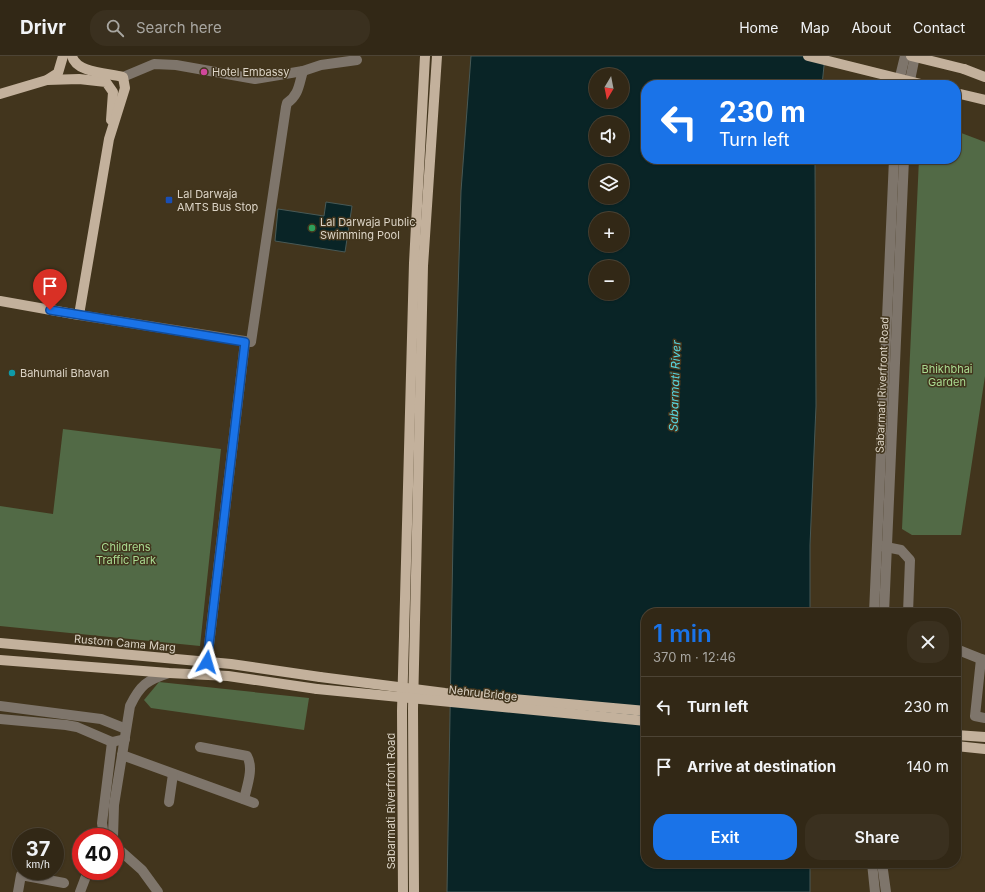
<!DOCTYPE html>
<meta charset="utf-8">
<style>
:root{--surface:#322816;--page:#3a301f;--text:#f1f3f6;--muted:#a8a6a1;--line:#4d4435;--accent:#1a73e8}
body{margin:0;font-family:Inter,sans-serif;background:var(--page);color:var(--text);height:100vh;display:flex;flex-direction:column;font-size:15px;white-space:nowrap}
*{box-sizing:border-box;margin:0}
p{font-size:13px;color:var(--muted)}
.icon{flex:none;width:22px;height:22px;fill:none;stroke:currentColor;stroke-width:2;stroke-linecap:round;stroke-linejoin:round}
.map{position:relative;flex:1;overflow:hidden}
.panel{position:absolute;left:641px;top:552px;width:320px;height:260px;display:flex;flex-direction:column;background:var(--surface);border-radius:16px;box-shadow:0 1px 3px #0004,0 0 0 1px var(--line)}
.panel>*{flex:none}
.guide{position:absolute;left:641px;top:24px;width:320px;height:84px;border-radius:16px;box-shadow:0 1px 3px #0004,0 0 0 1px var(--line);background:#1a73e8;color:#fff;overflow:hidden}
.needle{width:26px;rotate:190deg}
.controls{position:absolute;left:589px;top:12px;display:grid;gap:8px}
.controls a{display:grid;place-items:center;width:40px;height:40px;border-radius:50%;background:var(--surface);box-shadow:0 1px 3px #0004,0 0 0 1px var(--line);font-size:20px}
.speed{position:absolute;left:12px;top:772px;display:flex;gap:8px;font-size:20px;font-weight:700;text-align:center}
.speed>*{display:grid;place-content:center;width:52px;height:52px;border-radius:50%;background:var(--surface);box-shadow:0 1px 3px #0004,0 0 0 1px var(--line);line-height:1}
.speed small{font-size:10px;font-weight:400}
.speed .limit{border:6px solid #d22;background:#fff;color:#111}
.pin{position:absolute;display:grid;place-items:center;width:34px;height:34px;color:#fff;margin:-41px -17px;border-radius:50% 50% 50% 0;rotate:-45deg;box-shadow:0 0 4px #0007}
.pin .icon{rotate:45deg}
.me{position:absolute;width:44px;margin:-22px;rotate:7deg;stroke-linejoin:round;filter:drop-shadow(0 0 3px #0008)}
.turn{display:flex;align-items:center;gap:14px;height:84px;padding:0 12px;font-size:18px}
.turn .icon{width:52px;height:52px;stroke-width:2.5}
.turn b{display:block;font-size:28px;line-height:34px}
.round{display:grid;place-items:center;flex:none;width:42px;height:42px;border-radius:16px;background:var(--page)}
.overview{display:flex;align-items:center;justify-content:space-between;height:68px;padding:0 12px}
h1{font-size:24px;font-weight:600;line-height:30px;color:var(--accent)}
.action{display:flex;gap:8px;margin-top:auto;padding:8px 12px}
.action a{flex:1;height:46px;border-radius:16px;background:var(--accent);color:#fff;font-size:16px;font-weight:600;line-height:46px;text-align:center}
.action a+a{background:var(--page);color:var(--text)}
ul{padding:0;list-style:none}
li{display:flex;align-items:center;gap:12px;height:60px;padding:0 12px;border-top:1px solid var(--line)}
li div{flex:1}
li b{display:block;font-size:15px}
li em{font-style:normal}
header{display:flex;align-items:center;gap:24px;box-sizing:border-box;height:56px;padding:0 20px;background:var(--surface);border-bottom:1px solid var(--line)}
header strong{font-size:19px}
nav{display:flex;gap:22px;margin-inline-start:auto;font-size:14px}
.search{width:280px;height:36px;background:var(--page);display:flex;align-items:center;gap:10px;box-sizing:border-box;padding:0 14px;border-radius:16px;color:var(--muted);font-size:15px}
.map>svg:first-child{display:block}
.green{fill:#526a46}
.water{fill:#092426;stroke:#485956;fill-rule:evenodd}
.lines{fill:none;stroke-linecap:round;stroke-linejoin:round}
.minor{stroke:#7e756b;stroke-width:10}
.major{stroke:#c3b19c;stroke-width:10}
.major-bridge{stroke:#c3b19c;stroke-width:10}
.route-casing{stroke:#114b97;stroke-width:10}
.route{stroke:#1a73e8;stroke-width:7}
.hotel-dot{fill:#d1479c;stroke:#42351d;stroke-width:1.5}
.transit-dot{fill:#1a4fb4;stroke:#42351d;stroke-width:1.5}
.leisure-dot{fill:#2e9e5b;stroke:#42351d;stroke-width:1.5}
.culture-dot{fill:#0f9aa8;stroke:#42351d;stroke-width:1.5}
.labels{text-anchor:middle;stroke-width:3;stroke-linejoin:round;paint-order:stroke}
.poi-label{font-size:11px;fill:#dcd4c6;stroke:#42351d;text-anchor:start}
.park-label{font-size:11px;fill:#aadb91;stroke:#42351d}
.street-label{font-size:11px;fill:#dcd4c6;stroke:#42351d}
.water-label{font-size:12px;font-style:italic;fill:#57d5df;stroke:#42351d}
</style>
<header>
<strong>Drivr</strong>
<div class="search"><svg class="icon" aria-label="search" viewBox="0 0 24 24"><circle cx="10" cy="10" r="6"/><path d="M15 15l6 6"/></svg>Search here</div>
<nav><a>Home</a><a>Map</a><a>About</a><a>Contact</a></nav>
</header>
<div class="map">
<svg width="985" height="836" viewBox="0 0 985 836">
<rect width="100%" height="100%" fill="#42351d"/>
<!-- green -->
<g class="green">
<path d="M956,75L985,86V320L961,479H912L902,473L919,103H956Z"/>
<path d="M63,373L221,393L200,590L0,570V450L53,458Z"/>
<path d="M159,626L309,642L304,674L151,652L144,644Z"/>
</g>
<!-- water -->
<g class="water">
<path d="M471,0H825L822,29H646V103H815L816,350L810,489V557H646V807H810V836H447L456,306L461,135ZM596,19H622V45H596ZM596,67H622V93H596ZM596,115H622V141H596ZM596,163H622V189H596ZM596,211H622V237H596Z"/>
<path d="M326,146L352,150L345,196L275,185L278,153L324,160Z"/>
</g>
<g class="lines">
<!-- minor -->
<g class="minor">
<path d="M123,21L154,8L176,9L255,23L303,15L321,9L357,4"/>
<path d="M898,29L905,0"/>
<path d="M909,29L915,0"/>
<path d="M79,259L251,286L286,51L287,47C299,39 299,28 303,15"/>
<path d="M881,490L901,494L910,504L908,557"/>
<path d="M874,557L894,103"/>
<path d="M884,557L904,103"/>
<path d="M956,593L981,603"/>
<path d="M985,604L981,603L975,660L985,662"/>
<path d="M207,606L245,286"/>
<path d="M0,650L101,663L126,673"/>
<path d="M0,663L66,669L77,671L112,686L125,683"/>
<path d="M200,691L247,700C254,712 247,730 244,743"/>
<path d="M122,699L254,747"/>
<path d="M169,746L173,718"/>
<path d="M104,781L102,767L112,686"/>
<path d="M113,781L114,749L130,650C140,629 147,624 169,617"/>
<path d="M115,790L142,814L158,836"/>
<path d="M872,807L875,836"/>
<path d="M882,807L886,836"/>
<path d="M18,836L21,819L64,827"/>
<path d="M80,836L88,815"/>
</g>
<!-- major -->
<g class="major">
<path d="M964,13L985,21"/>
<path d="M47,24L79,23L106,26L113,36L111,64"/>
<path d="M956,37L985,44"/>
<path d="M0,38L47,24L58,17L63,0"/>
<path d="M0,245L79,259L109,83L125,32L123,21C108,17 76,17 72,0"/>
<path d="M0,587L231,608L320,621"/>
<path d="M0,604L169,617L228,620L317,633"/>
<path d="M956,679L985,681"/>
<path d="M956,690L985,693"/>
<path d="M403,836L402,655L414,207L425,0"/>
<path d="M414,836L413,653L423,210L437,0"/>
</g>
<!-- major-bridge -->
<g class="major-bridge">
<path d="M808,0L925,29"/>
<path d="M911,0L964,13"/>
<path d="M320,621L445,637L646,655"/>
<path d="M317,633L646,665"/>
</g>
</g>
<g class="lines">
<defs>
<path id="route" d="M50,254L245,286L207,606"/>
</defs>
<!-- route casing -->
<use href="#route" class="route-casing"/>
<!-- route -->
<use href="#route" class="route"/>
</g>
<!-- markers -->
<circle class="hotel-dot" cx="204" cy="16" r="4"/>
<rect class="transit-dot" x="165" y="140" width="8" height="8" rx="2"/>
<circle class="leisure-dot" cx="312" cy="172" r="4"/>
<circle class="culture-dot" cx="12" cy="317" r="4"/>
<g class="labels">
<!-- poi labels -->
<g class="poi-label">
<text x="212" y="20">Hotel Embassy</text>
<text x="177" y="142">Lal Darwaja<tspan x="177" dy="13">AMTS Bus Stop</tspan></text>
<text x="320" y="170">Lal Darwaja Public<tspan x="320" dy="13">Swimming Pool</tspan></text>
<text x="20" y="321">Bahumali Bhavan</text>
</g>
<!-- park labels -->
<g class="park-label">
<text x="947" y="317">Bhikhbhai<tspan x="947" dy="13">Garden</tspan></text>
<text x="126" y="495">Childrens<tspan x="126" dy="13">Traffic Park</tspan></text>
</g>
<!-- street labels -->
<g class="street-label">
<text transform="translate(882 329) rotate(-88)" y="4">Sabarmati Riverfront Road</text>
<text transform="translate(125 587) rotate(5)" y="4">Rustom Cama Marg</text>
<text transform="translate(483 637) rotate(6)" y="4">Nehru Bridge</text>
<text transform="translate(391 745) rotate(-90)" y="4">Sabarmati Riverfront Road</text>
</g>
<!-- water labels -->
<g class="water-label">
<text transform="translate(675 330) rotate(-88)" y="4">Sabarmati River</text>
</g>
</g>
</svg>
<div class="controls">
<a><svg class="needle" viewBox="-14 -14 28 28"><path d="M0-13l5 13h-10z" fill="#e53935"/><path d="M0 13l5-13h-10z" fill="#a8a6a1"/></svg></a>
<a><svg class="icon" aria-label="sound" viewBox="0 0 24 24"><path d="M4 9h4l5-4v14l-5-4H4zM17 9q2 3 0 6"/></svg></a>
<a><svg class="icon" aria-label="layers" viewBox="0 0 24 24"><path d="M12 4l9 5-9 5-9-5zM3 14l9 5 9-5"/></svg></a>
<a>+</a>
<a>−</a>
</div>
<div class="speed"><div>37<small>km/h</small></div><div class="limit">40</div></div>
<div class="pin" style="left:50px;top:254px;background:#d93025"><svg class="icon" aria-label="arrive" viewBox="0 0 24 24"><path d="M6 21V4h12l-3 4 3 4H6"/></svg></div>
<svg class="me" style="left:207px;top:606px" viewBox="-20 -20 40 40"><path d="M0-17L14 15 0 8-14 15z" fill="#1a73e8" stroke="#fff" stroke-width="4"/></svg>
<div class="guide">
<div class="turn"><svg class="icon" aria-label="left" viewBox="0 0 24 24"><path d="M17 20v-9H6M10 6l-5 5 5 5"/></svg><div><b>230 m</b>Turn left</div></div>
</div>
<section class="panel">
<div class="overview"><div><h1>1 min</h1><p>370 m · 12:46</p></div><a class="round"><svg class="icon" aria-label="close" viewBox="0 0 24 24"><path d="M6 6l12 12M18 6L6 18"/></svg></a></div>
<ul>
<li><svg class="icon" aria-label="left" viewBox="0 0 24 24"><path d="M17 20v-9H6M10 6l-5 5 5 5"/></svg><div><b>Turn left</b></div><em>230 m</em></li>
<li><svg class="icon" aria-label="arrive" viewBox="0 0 24 24"><path d="M6 21V4h12l-3 4 3 4H6"/></svg><div><b>Arrive at destination</b></div><em>140 m</em></li>
</ul>
<div class="action"><a>Exit</a><a>Share</a></div>
</section>
</div>
